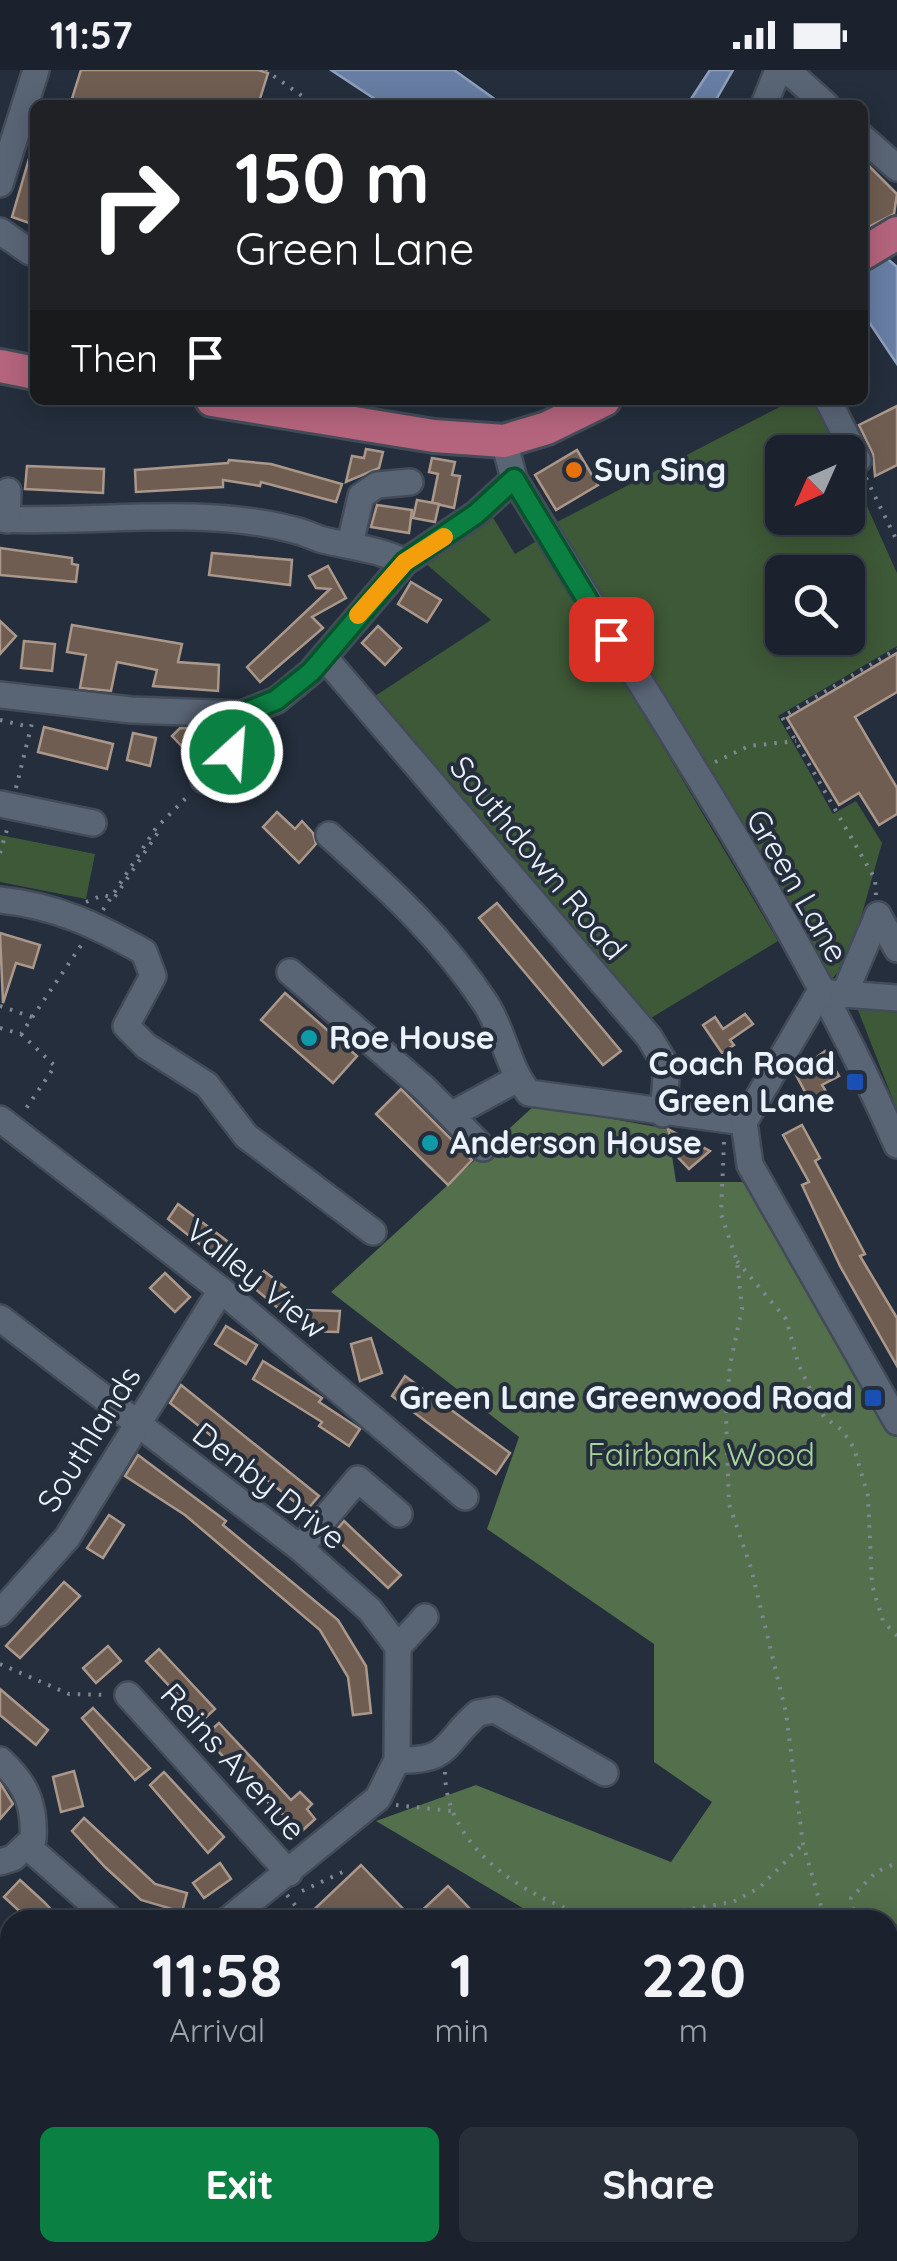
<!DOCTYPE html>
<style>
:root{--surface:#1b222d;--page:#282f39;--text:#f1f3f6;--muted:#a0a4aa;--line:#393f49;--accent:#0b8043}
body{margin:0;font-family:Quicksand,sans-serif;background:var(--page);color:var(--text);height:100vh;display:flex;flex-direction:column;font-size:38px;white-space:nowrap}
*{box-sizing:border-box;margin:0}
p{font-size:32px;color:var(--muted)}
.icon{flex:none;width:55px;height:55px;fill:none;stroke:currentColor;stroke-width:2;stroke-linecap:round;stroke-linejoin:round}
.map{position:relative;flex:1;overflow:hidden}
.side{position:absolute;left:0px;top:1840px;width:898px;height:352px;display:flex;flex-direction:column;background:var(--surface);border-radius:30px 30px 0 0;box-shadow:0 5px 25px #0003,0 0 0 2px var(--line)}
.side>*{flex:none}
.top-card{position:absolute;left:30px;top:30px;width:838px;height:305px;border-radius:15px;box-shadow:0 5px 25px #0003,0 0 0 2px var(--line);background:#202124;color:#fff;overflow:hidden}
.needle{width:65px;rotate:225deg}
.tools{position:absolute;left:765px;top:365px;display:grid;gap:20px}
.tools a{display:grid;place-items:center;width:100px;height:100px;border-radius:15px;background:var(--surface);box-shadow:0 5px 25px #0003,0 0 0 2px var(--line);font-size:50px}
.pin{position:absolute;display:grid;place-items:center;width:85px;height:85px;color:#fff;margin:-42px;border-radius:20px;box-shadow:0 5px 15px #0006}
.me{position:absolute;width:110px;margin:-55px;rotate:26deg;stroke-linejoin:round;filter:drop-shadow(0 0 8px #0008)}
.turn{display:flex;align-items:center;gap:35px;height:210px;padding:0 40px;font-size:45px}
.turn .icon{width:130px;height:130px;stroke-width:2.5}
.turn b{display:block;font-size:70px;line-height:85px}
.then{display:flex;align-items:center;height:95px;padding:0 40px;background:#0003;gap:20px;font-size:38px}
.eta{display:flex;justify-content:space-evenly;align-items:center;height:170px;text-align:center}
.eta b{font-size:60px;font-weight:800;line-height:70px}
.button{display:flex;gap:20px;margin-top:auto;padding:20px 40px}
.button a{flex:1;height:115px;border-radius:15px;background:var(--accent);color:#fff;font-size:40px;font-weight:800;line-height:115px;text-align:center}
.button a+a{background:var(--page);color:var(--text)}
.status{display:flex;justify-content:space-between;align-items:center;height:70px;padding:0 50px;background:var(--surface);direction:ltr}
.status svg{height:28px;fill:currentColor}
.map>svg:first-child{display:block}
.green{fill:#3e5937;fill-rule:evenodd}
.forest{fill:#536f4b}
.water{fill:#677da3;stroke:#8fa0bd;stroke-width:2.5}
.building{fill:#6f5d52;stroke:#ab988b;stroke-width:2.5}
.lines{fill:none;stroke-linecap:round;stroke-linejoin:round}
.minor-casing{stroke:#424b57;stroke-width:30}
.major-casing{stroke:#424b57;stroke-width:38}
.path{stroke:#7f8793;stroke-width:4;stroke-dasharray:2.5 8;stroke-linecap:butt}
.minor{stroke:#596475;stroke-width:25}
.major{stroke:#b4647d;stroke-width:32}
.route-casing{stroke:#07532c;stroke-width:25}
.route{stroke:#0b8043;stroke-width:18}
.slow{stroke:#f59e0b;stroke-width:18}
.food-dot{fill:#e8710a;stroke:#242e3c;stroke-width:4}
.culture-dot{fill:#0f9aa8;stroke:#242e3c;stroke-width:4}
.transit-dot{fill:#1a4fb4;stroke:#242e3c;stroke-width:4}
.labels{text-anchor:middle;stroke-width:8;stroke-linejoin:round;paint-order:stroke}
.poi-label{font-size:32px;font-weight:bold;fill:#ebf2fb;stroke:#242e3c;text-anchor:start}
.street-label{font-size:32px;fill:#ebf2fb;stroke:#242e3c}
.park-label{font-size:32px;fill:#a6d49a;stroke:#242e3c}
</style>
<div class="status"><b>11:57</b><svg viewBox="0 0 49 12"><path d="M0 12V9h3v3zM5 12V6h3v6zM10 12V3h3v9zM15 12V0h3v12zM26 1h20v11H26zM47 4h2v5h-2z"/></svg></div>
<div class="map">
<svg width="897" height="2191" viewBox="0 0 897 2191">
<rect width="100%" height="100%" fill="#242e3c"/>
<!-- green -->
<g class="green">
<path d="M793,330H815L842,382H782V448H848V394L897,503V576L778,646L833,744L856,731L882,773L849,890L830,911L555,453ZM782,502H848V568H782Z"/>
<path d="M492,446L515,484L540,469L778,871L651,948L375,626L491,550L424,492Z"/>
<path d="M0,765L95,784L86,829L0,812Z"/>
<path d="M878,939L897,942V1040L858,940Z"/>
<path d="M897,1854V1925L888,1926V1858Z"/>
<path d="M0,1992L10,1999V2182H692L698,2191H0Z"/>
</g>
<!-- forest -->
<path class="forest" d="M535,1035L668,1059L676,1112H745L850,1280L897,1365V1854L888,1858V1850H543L376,1751L476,1715L671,1792L712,1732L654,1692V1574L487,1459L519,1367L331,1222Z"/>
<!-- water -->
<g class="water">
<path d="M331,0H454L503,35H384Z"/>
<path d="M710,0H733L713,35H687Z"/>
<path d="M862,167L897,197V294L863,243Z"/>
</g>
<!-- building -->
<g class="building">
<path d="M81,0H258L268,3L258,35H70Z"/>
<path d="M31,82L35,83V155L12,147Z"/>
<path d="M862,89L897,124L894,144L862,160Z"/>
<path d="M897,336V395L875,406L873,384L859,355Z"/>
<path d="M366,379L383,382L379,398L346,412L352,386L364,388Z"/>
<path d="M577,380L598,415L556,440L535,405Z"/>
<path d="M432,388L455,392L452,405L460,406L454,438L432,433L438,404L429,402Z"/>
<path d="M229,390L271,394L342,414L336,432L261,412L260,416L223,410V417L136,422L135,400L228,393Z"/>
<path d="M27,396L104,399L103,423L25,419Z"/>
<path d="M417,430L439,434L435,452L413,448Z"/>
<path d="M377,435L412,440L409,463L371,457Z"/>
<path d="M0,478L72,488V494L78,495L76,512L0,505Z"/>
<path d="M212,483L292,490L290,515L209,505Z"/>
<path d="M328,496L346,528L312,547L323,558L260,612L247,597L330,519L316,518L309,506Z"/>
<path d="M411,512L441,530L427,552L398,534Z"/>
<path d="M0,551L16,566L0,584Z"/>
<path d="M72,555L182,574L178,592L219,595L218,621L153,616L157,600L117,592L111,621L80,618L86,585L67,582Z"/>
<path d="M378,556L401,578L385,595L362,573Z"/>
<path d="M24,571L55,574L52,601L21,598Z"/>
<path d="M897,583V622L855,647L897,718V744L879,755L859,723L839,735L787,648Z"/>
<path d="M44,657L113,674L107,699L38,682Z"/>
<path d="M180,658L200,659L216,675L198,693L172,666Z"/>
<path d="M133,663L156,668L150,696L127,690Z"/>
<path d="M277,742L295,759L302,751L313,763L316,774L299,793L263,757Z"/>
<path d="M497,833L621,981L603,995L479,848Z"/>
<path d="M0,863L40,875L33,898L16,893L3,933Z"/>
<path d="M285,923L357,986L333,1013L261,950Z"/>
<path d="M745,944L753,954L730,970L734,975L722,983L703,955L715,947L723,959Z"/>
<path d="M825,981L839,1006L822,1015L827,1023L810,1031L795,1003Z"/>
<path d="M401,1019L472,1090L448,1115L376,1044Z"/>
<path d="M802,1055L820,1088L815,1091L865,1184L860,1186L897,1248V1296L840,1196L802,1115L809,1112L783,1065Z"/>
<path d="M668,1059L710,1081L689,1099L675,1084Z"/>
<path d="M178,1134L239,1180L227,1196L168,1149Z"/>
<path d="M264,1201L291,1222L279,1239L253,1217Z"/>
<path d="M165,1203L190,1227L175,1242L150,1218Z"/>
<path d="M301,1240L340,1241L338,1262L300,1261Z"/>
<path d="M226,1256L257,1275L246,1294L215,1274Z"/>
<path d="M371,1268L382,1303L360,1311L351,1274Z"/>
<path d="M263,1291L322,1328L319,1332L360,1359L349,1376L319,1356L322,1352L253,1309Z"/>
<path d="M405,1306L510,1383L496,1404L392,1326Z"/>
<path d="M181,1315L319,1426L306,1441L170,1333Z"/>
<path d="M138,1385L226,1451L223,1455L338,1550L366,1596L371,1643L353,1645L348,1607L320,1560L185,1445L125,1406Z"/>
<path d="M109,1445L124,1455L103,1488L87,1478Z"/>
<path d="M344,1451L401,1505L388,1518L332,1465Z"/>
<path d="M64,1512L80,1526L20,1588L6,1576Z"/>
<path d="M108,1576L121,1591L96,1613L83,1598Z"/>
<path d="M159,1579L215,1639L202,1651L146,1591Z"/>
<path d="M0,1619L48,1660L36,1675L0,1645Z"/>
<path d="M93,1638L150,1698L135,1710L82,1648Z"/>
<path d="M219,1653L291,1730L300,1722L312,1734L307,1739L315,1749L303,1760L262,1728L204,1666Z"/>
<path d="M74,1701L83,1736L61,1742L53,1707Z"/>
<path d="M164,1702L224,1767L208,1783L150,1715Z"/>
<path d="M0,1713L13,1734L0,1749Z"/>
<path d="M84,1748L155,1814L187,1823L182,1842L141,1830L105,1797L72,1761Z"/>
<path d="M220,1793L231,1809L204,1828L193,1813Z"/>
<path d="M361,1795L413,1849L448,1816L471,1840L461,1850H303Z"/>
<path d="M20,1810L44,1832L61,1850H29L4,1827Z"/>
</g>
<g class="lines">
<defs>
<g id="minor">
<path d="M787,0L826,35"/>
<path d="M764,35L778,0"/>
<path d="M862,67L897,98"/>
<path d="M0,114L36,0"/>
<path d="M0,161L30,182"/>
<path d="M828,330L858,390"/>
<path d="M504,371L514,409C645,625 796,843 897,1075"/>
<path d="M0,449C95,454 200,435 294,460C304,462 313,467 323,470C352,477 378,479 405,492"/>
<path d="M7,450L8,421"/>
<path d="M350,474L361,426L377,415L410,412"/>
<path d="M325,588L649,967L667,997L663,1044"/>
<path d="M0,625L131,640L242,644"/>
<path d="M232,682L259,708"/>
<path d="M204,710L232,682L242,644L277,630L311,602L405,492L476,444L514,409"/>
<path d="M0,734L93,753"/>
<path d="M329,765C388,818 442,867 486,934C504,962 508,999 529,1023L744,1052"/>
<path d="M0,830C56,836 96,855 144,882L153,906L126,956L146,976L207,1015L246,1066L373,1162"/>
<path d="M878,845L897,879"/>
<path d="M290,902L424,1018L483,1078"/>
<path d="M820,922L744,1052L750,1095L897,1352"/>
<path d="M830,923L897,928"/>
<path d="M844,925L878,845"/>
<path d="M451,1045L517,1009"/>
<path d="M0,1049L221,1220L465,1427"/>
<path d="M0,1248L300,1478L370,1540L398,1577L397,1690L378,1728L228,1850"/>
<path d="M300,1478L358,1409L399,1444"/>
<path d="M0,1543L67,1468L221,1220"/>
<path d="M398,1577L425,1547"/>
<path d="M128,1625L289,1803"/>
<path d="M0,1690C26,1714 35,1734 33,1769L13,1788L0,1792"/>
<path d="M397,1690C451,1692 443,1673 478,1643L495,1640L605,1703"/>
<path d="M27,1776L111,1850"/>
<path d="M0,1908L10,1924"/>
<path d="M888,1938V1975"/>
<path d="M0,2022L10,2014"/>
<path d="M888,2088L897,2093"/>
</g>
<g id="major">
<path d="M862,184L897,163"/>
<path d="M0,296L35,303"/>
<path d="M212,330L434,366L504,371L547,358L604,330"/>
</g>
</defs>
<!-- minor casing -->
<use href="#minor" class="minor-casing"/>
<!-- major casing -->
<use href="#major" class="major-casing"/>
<!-- path -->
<g class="path">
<path d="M265,0L315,35"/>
<path d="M866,408L897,471"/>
<path d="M0,650L30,657"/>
<path d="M715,692L749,676L796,671"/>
<path d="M16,718L33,649"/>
<path d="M0,783L8,756"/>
<path d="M876,825L875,809L782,647L897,579"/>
<path d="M86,832L103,825L114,828L159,761L156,758"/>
<path d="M103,840L156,758L189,725"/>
<path d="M0,936L32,947"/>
<path d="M0,958L21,964L82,874"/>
<path d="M21,964L55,996L25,1040"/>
<path d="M724,1072L721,1144L737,1191L742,1239L730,1295L726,1347L729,1434L751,1498L786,1643L803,1774L825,1850"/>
<path d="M737,1191L786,1249L799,1296L824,1347L842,1360L854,1378L868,1426L872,1515L883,1551L897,1566"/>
<path d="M0,1594L69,1624L109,1625"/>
<path d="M445,1702C445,1782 536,1835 605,1850"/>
<path d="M396,1735L451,1741"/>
<path d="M302,1821L349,1799"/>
<path d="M287,1825L307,1850"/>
<path d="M620,1850L733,1832L759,1818L802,1775"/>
<path d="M856,1850L851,1828L876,1802L897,1793"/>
<path d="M0,2105L10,2111"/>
<path d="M142,2182V2191"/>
<path d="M458,2182L466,2191"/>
<path d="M662,2182L675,2191"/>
<path d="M526,2191L528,2182"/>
</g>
<!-- minor -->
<use href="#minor" class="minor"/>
<!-- major -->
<use href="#major" class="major"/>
</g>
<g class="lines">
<defs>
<path id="route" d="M232,682L242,644L276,630L311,602L405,492L476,444L514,409L611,569"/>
</defs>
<!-- route casing -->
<use href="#route" class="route-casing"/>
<!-- route -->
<use href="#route" class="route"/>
<!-- slow -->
<path class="slow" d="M358,545L405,492L444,467"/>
</g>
<!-- markers -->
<circle class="food-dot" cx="574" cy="400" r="10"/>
<g class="culture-dot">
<circle cx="309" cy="968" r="10"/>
<circle cx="430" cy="1073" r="10"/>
</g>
<g class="transit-dot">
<rect x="845" y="1002" width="20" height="20" rx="5"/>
<rect x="863" y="1318" width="20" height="20" rx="5"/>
</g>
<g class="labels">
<!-- poi labels -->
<g class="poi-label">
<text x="594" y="411">Sun Sing</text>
<text x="329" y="979">Roe House</text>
<text x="835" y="1005" text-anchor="end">Coach Road<tspan x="835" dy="37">Green Lane</tspan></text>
<text x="450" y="1084">Anderson House</text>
<text x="853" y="1339" text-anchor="end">Green Lane Greenwood Road</text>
</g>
<!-- street labels -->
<g class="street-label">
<text transform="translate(538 788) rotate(50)" y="11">Southdown Road</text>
<text transform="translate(797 816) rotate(60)" y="11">Green Lane</text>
<text transform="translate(256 1209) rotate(39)" y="11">Valley View</text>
<text transform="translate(89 1369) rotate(-58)" y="11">Southlands</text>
<text transform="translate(269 1416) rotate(38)" y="11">Denby Drive</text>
<text transform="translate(233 1692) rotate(48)" y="11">Reins Avenue</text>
</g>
<!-- park labels -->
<g class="park-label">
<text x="701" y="1396">Fairbank Wood</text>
</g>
</g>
</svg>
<div class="tools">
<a><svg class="needle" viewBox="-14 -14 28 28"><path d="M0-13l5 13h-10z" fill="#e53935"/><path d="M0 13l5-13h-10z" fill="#a0a4aa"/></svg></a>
<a><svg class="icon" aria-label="search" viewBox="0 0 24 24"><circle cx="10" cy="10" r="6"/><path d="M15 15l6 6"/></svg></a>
</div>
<div class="pin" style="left:611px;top:569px;background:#d93025"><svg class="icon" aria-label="arrive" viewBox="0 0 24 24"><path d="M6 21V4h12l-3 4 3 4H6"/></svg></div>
<svg class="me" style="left:232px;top:682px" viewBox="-20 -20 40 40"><circle r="17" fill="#0b8043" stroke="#fff" stroke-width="3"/><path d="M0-11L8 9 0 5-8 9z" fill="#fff"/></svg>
<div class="top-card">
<div class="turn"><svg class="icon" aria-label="right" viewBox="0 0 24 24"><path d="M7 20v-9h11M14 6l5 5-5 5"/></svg><div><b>150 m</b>Green Lane</div></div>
<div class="then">Then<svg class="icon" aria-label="arrive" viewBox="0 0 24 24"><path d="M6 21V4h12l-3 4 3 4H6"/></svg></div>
</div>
<section class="side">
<div class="eta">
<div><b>11:58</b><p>Arrival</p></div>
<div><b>1</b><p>min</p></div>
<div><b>220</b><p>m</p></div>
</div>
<div class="button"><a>Exit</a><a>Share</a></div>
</section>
</div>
